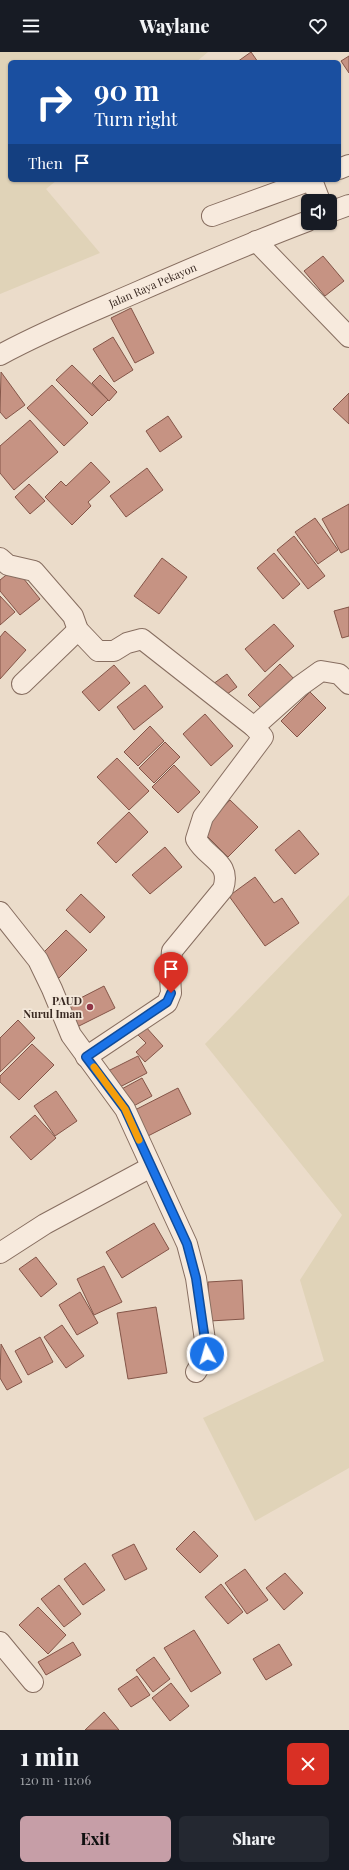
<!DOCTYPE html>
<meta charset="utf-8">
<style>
:root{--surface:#171b24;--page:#242831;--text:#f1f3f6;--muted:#9ea1a6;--accent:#c69ea7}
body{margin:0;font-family:"Playfair Display",serif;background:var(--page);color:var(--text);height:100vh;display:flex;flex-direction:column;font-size:15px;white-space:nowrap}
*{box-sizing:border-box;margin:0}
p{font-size:13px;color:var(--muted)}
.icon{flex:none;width:22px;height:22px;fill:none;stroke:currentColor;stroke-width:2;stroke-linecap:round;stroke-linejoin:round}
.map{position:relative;height:1678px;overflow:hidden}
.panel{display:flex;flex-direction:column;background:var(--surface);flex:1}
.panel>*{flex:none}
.hud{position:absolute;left:8px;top:8px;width:333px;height:122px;border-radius:6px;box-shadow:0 1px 3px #0004;background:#1a4fa0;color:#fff;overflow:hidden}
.tools{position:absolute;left:301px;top:142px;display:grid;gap:8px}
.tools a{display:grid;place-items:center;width:36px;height:36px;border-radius:6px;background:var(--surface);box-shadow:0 1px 3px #0004;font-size:20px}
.pin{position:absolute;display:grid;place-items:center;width:34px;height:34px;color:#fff;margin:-41px -17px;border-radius:50% 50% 50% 0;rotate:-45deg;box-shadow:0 0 4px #0007}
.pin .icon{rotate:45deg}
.me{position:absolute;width:44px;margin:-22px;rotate:354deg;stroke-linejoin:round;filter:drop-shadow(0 0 3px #0008)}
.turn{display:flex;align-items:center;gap:14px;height:84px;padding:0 20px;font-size:18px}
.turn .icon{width:52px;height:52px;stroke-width:2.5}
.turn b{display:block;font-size:28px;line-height:34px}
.then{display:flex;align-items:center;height:38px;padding:0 20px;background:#0003;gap:8px;font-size:15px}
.round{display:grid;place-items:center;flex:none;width:42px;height:42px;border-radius:6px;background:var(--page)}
.overview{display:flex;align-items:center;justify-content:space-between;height:68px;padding:0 20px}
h1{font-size:24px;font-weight:800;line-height:30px}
.primary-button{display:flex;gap:8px;margin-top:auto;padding:8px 20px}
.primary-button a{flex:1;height:46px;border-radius:6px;background:var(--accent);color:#111;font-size:16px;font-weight:800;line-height:46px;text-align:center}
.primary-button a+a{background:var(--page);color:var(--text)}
header{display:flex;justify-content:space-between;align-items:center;height:52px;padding:0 20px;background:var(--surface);font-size:18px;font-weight:800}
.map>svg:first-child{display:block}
.farmland{fill:#e0d3b8}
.building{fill:#c69383;stroke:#845548}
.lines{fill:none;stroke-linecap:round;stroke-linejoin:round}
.street-casing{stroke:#876e60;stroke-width:22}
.street{stroke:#f7eadd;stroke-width:20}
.route-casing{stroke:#114b97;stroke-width:10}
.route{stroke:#1a73e8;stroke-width:7}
.slow{stroke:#f59e0b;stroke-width:7}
.poi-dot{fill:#913546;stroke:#f3e7d9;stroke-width:1.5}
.labels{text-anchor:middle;stroke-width:3.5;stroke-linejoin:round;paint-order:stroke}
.street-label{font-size:11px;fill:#392922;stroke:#f3e7d9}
.poi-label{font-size:11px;font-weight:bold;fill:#392922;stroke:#f3e7d9;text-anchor:end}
</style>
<header><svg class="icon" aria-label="menu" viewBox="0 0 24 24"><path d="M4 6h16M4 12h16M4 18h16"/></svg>Waylane<svg class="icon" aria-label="heart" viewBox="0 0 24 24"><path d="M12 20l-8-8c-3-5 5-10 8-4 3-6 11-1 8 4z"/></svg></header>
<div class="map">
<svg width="349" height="1678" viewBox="0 0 349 1678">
<rect width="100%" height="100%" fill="#ebdcca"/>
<!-- farmland -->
<g class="farmland">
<path d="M0,0H208L196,10H10V128H57L46,137L100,201L0,242Z"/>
<path d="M349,843V1416L255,1469L203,1366L324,1309L300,1228L342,1163L205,992Z"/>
</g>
<!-- building -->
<g class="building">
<path d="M251,0L258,10H237Z"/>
<path d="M349,4V21L341,9Z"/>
<path d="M323,204L344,229L325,244L304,219Z"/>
<path d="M131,256L154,301L135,311L111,266Z"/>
<path d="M113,285L133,318L114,330L93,297Z"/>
<path d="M72,313L108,348L92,364L56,328Z"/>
<path d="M1,320L25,353L6,367L0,360Z"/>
<path d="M100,323L117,340L109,349L92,331Z"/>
<path d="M52,333L88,371L64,394L27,356Z"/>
<path d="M349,341V372L333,357Z"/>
<path d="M168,364L182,385L160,400L146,379Z"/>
<path d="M30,368L58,400L14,438L0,421V394Z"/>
<path d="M91,410L110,430L88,450L91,454L72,473L45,445L61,429L66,434Z"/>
<path d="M147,416L163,438L126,465L110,444Z"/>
<path d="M29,432L45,449L30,462L15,445Z"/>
<path d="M349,452V497L341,501L322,467Z"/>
<path d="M315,466L338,498L318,512L295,480Z"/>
<path d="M294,484L325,524L308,537L277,498Z"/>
<path d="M274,501L300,532L283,547L257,516Z"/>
<path d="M162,506L187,525L159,562L134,544Z"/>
<path d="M15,516L40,547L20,563L0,539V528Z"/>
<path d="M0,544L15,560L0,573Z"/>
<path d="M349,555V584L342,586L334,559Z"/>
<path d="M274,572L294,594L265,620L245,597Z"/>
<path d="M5,579L26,598L0,627V585Z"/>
<path d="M280,612L295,628L264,659L248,643Z"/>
<path d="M114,613L130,631L99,659L82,640Z"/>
<path d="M227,622L237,635L223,645L213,632Z"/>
<path d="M145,633L163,655L134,678L117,655Z"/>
<path d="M310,640L326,656L297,685L281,669Z"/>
<path d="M205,662L233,694L211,714L183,682Z"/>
<path d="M150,674L164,689L138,714L124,700Z"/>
<path d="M165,690L180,705L154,731L139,716Z"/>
<path d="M117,706L149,739L129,758L97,725Z"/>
<path d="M174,713L200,740L178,761L152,735Z"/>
<path d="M230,748L258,775L228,805L201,778Z"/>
<path d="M129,760L148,780L116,811L97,791Z"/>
<path d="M299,778L319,802L295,822L275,798Z"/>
<path d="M165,795L182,815L150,842L132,823Z"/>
<path d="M255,825L274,851L282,846L299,871L265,894L229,844Z"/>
<path d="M81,842L105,865L90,881L66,858Z"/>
<path d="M66,878L87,898L59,926L39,905Z"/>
<path d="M104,934L115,956L75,976L65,954Z"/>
<path d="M18,968L35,986L0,1020V986Z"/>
<path d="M145,974L163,994L145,1010L136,1000L146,991L136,981Z"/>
<path d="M32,992L54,1013L19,1048L0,1030V1024Z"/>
<path d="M138,1004L147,1021L116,1037L106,1020Z"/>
<path d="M142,1026L152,1044L128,1057L118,1039Z"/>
<path d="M178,1036L191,1062L146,1085L133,1059Z"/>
<path d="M56,1039L77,1069L55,1084L34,1054Z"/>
<path d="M35,1063L56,1086L31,1108L10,1085Z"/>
<path d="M154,1171L169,1197L122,1226L106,1200Z"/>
<path d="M36,1205L57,1232L41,1245L19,1217Z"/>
<path d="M104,1214L122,1250L94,1263L77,1227Z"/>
<path d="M242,1228L244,1267L210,1269L208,1230Z"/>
<path d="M80,1240L98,1271L77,1283L59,1253Z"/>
<path d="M156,1255L167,1321L128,1327L117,1261Z"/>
<path d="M62,1273L84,1304L66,1316L44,1285Z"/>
<path d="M40,1285L53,1310L28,1323L15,1299Z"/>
<path d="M1,1292L22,1330L7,1338L0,1326Z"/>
<path d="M194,1479L218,1504L200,1521L176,1497Z"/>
<path d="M134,1492L147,1517L125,1528L112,1503Z"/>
<path d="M85,1511L105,1538L83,1553L64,1527Z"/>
<path d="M245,1517L268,1548L247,1562L225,1531Z"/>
<path d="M285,1521L303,1541L284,1558L266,1536Z"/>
<path d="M221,1532L243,1560L228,1572L205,1545Z"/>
<path d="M59,1533L81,1562L64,1575L41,1547Z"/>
<path d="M38,1555L66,1583L48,1602L19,1573Z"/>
<path d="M194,1578L221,1621L191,1640L164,1596Z"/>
<path d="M73,1590L81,1603L46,1623L38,1610Z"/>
<path d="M279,1592L292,1613L266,1628L253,1607Z"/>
<path d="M154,1605L170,1627L153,1640L136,1618Z"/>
<path d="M137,1624L150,1643L131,1655L118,1637Z"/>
<path d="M171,1631L189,1654L170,1669L152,1646Z"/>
<path d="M104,1660L119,1678H85Z"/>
</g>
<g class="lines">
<defs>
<g id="street">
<path d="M339,117L349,113"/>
<path d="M312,128L320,149"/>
<path d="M330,160L349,153"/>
<path d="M212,164L311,128"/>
<path d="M256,189L349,285"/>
<path id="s1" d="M0,303C44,279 89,261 135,241C192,216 250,191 308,169"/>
<path d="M0,506L8,513L34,519L73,564L78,578L98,599H114L127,591L142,587L254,675L263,685L203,765L196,787C208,808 232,810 223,837L172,899L170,924L171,941L167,951L86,1005"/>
<path d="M22,632L78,578"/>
<path d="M254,675L300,634L321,619L339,622L349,632"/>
<path d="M0,860L38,908L52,937L71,983L125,1057L187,1192L196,1226L207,1302L196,1320"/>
<path d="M0,1201L45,1172L151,1115"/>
<path d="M0,1590L33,1630"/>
</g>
</defs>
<!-- street casing -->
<use href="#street" class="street-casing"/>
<!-- street -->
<use href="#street" class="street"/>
</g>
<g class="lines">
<defs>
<path id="route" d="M171,941L167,950L86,1005L125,1057L187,1192L196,1226L207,1302"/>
</defs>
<!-- route casing -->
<use href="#route" class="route-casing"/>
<!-- route -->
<use href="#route" class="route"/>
<!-- slow -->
<path class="slow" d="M94,1015L125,1057L139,1088"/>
</g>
<!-- markers -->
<circle class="poi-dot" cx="90" cy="955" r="4"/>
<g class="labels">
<!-- street labels -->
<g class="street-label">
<text dy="4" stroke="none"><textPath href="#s1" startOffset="168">Jalan Raya Pekayon</textPath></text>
</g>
<!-- poi labels -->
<g class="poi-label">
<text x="82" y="953">PAUD<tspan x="82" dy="13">Nurul Iman</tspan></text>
</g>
</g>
</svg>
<div class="tools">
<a><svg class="icon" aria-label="sound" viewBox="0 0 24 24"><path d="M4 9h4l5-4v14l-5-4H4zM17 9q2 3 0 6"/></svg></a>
</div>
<div class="pin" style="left:171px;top:941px;background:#d93025"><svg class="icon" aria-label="arrive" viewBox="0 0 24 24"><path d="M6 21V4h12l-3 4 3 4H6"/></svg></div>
<svg class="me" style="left:207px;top:1302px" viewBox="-20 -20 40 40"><circle r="17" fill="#1a73e8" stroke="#fff" stroke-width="3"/><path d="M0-11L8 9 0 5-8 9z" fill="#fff"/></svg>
<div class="hud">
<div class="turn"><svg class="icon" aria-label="right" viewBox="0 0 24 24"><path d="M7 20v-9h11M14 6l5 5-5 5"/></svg><div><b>90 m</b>Turn right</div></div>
<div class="then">Then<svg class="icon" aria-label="arrive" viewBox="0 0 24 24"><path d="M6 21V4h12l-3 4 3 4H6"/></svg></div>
</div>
</div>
<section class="panel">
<div class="overview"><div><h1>1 min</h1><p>120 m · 11:06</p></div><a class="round" style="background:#d93025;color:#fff"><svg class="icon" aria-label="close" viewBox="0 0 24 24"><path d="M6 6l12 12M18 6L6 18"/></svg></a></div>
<div class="primary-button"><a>Exit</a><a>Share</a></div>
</section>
